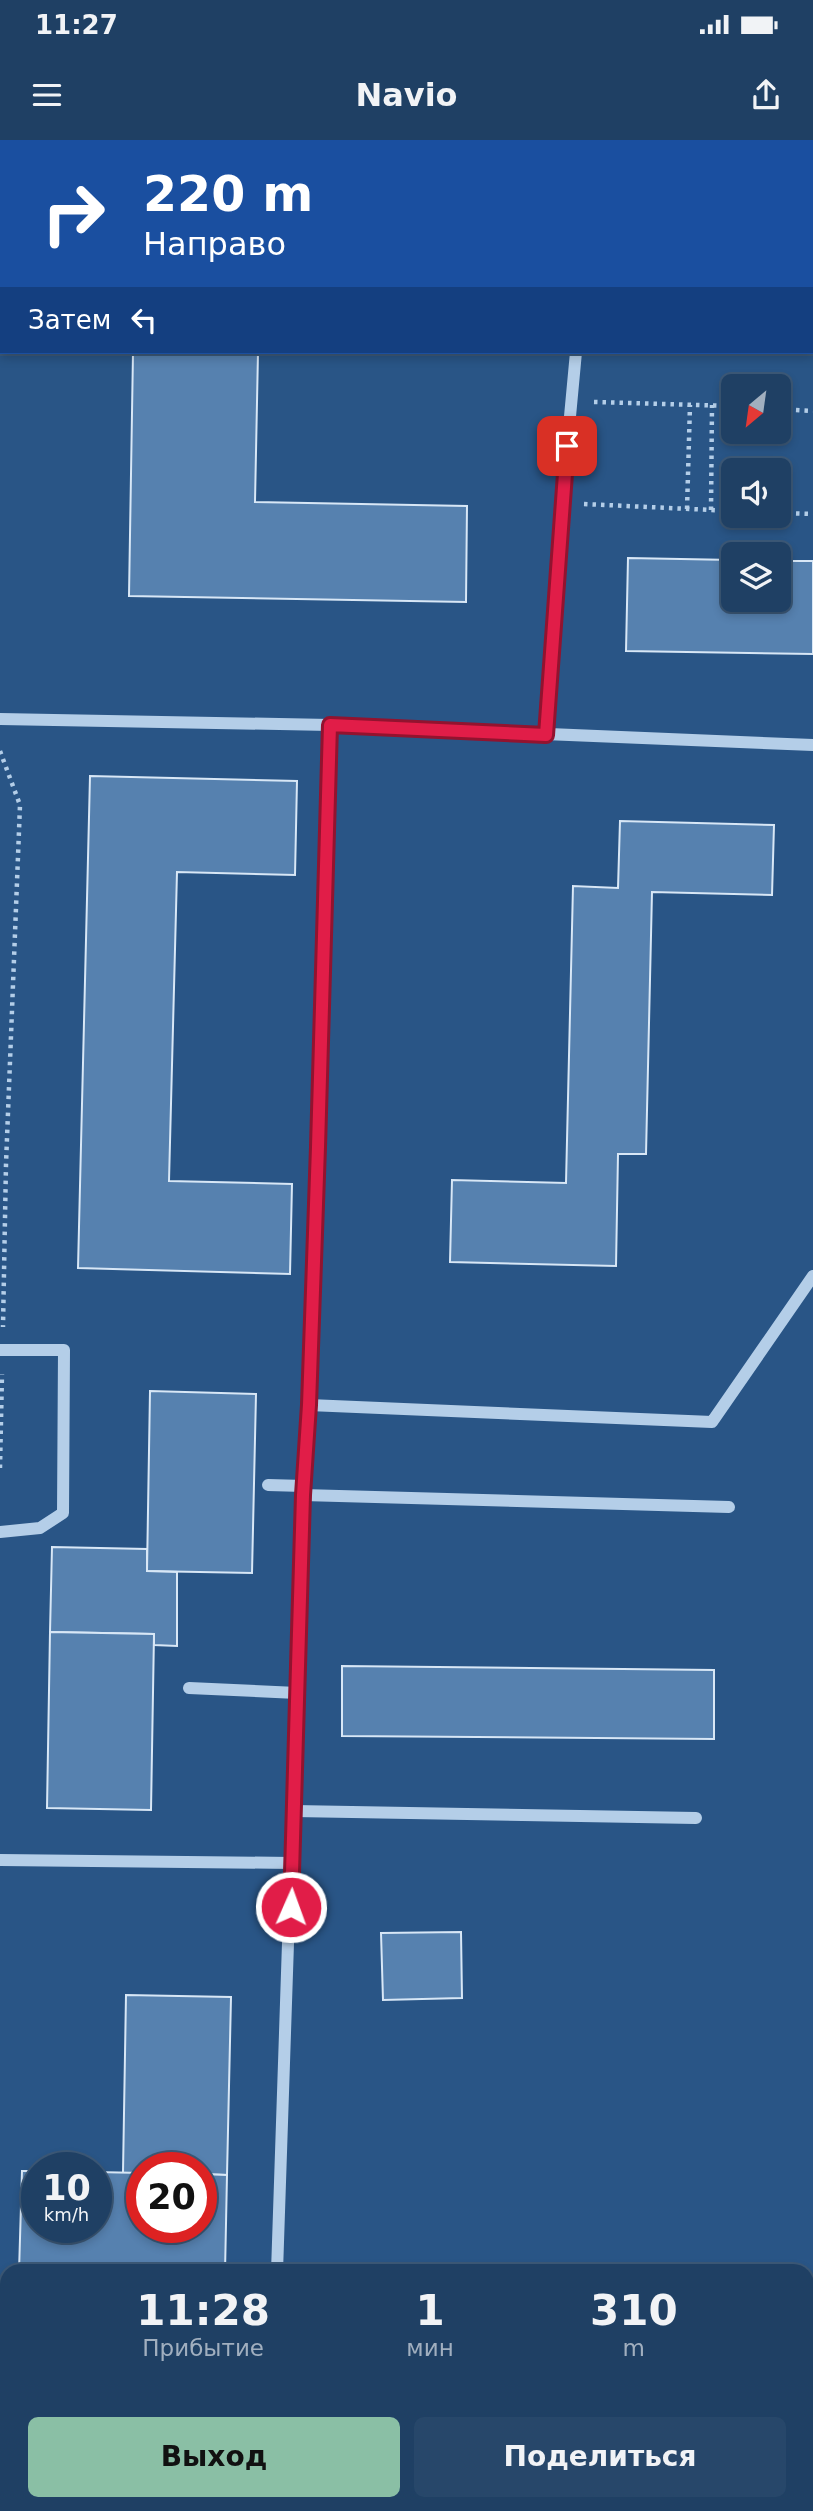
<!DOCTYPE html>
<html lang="ru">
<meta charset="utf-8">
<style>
:root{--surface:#1f4064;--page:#27476a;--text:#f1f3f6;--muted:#a1afbf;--line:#3c5978;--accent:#8abfa5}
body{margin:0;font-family:"DejaVu Sans",sans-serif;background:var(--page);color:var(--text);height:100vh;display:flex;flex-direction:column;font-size:26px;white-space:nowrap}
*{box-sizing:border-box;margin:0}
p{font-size:23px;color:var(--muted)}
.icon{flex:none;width:38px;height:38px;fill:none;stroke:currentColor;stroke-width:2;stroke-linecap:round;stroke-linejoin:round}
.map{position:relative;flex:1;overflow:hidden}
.drawer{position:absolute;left:0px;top:2124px;width:814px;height:247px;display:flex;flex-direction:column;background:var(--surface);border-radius:21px 21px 0 0;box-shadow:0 4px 10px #0003,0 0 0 2px var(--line)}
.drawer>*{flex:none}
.banner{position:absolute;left:0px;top:0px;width:814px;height:214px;box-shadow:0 4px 10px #0003,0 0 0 2px var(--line);background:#1a4fa0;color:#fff;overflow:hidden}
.needle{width:46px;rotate:209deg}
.controls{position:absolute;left:721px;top:234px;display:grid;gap:14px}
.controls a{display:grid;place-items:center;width:70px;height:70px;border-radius:10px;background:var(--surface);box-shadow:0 4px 10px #0003,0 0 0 2px var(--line);font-size:35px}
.speed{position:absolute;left:21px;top:2012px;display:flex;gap:14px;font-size:35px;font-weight:700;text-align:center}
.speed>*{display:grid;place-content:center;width:91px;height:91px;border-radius:50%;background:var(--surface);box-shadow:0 4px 10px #0003,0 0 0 2px var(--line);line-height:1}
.speed small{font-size:18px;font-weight:400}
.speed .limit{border:10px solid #d22;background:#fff;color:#111}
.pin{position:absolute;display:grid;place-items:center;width:60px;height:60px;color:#fff;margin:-30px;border-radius:14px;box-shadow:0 4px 10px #0006}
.me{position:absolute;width:77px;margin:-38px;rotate:2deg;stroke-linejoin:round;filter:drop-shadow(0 0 5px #0008)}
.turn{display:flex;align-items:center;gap:24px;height:147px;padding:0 28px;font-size:32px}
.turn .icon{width:91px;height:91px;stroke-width:2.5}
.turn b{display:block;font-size:49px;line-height:60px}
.then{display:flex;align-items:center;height:66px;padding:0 28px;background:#0003;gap:14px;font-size:26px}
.eta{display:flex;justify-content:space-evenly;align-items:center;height:119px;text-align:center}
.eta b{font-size:42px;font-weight:700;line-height:49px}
.button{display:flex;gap:14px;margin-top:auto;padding:14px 28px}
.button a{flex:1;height:80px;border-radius:10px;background:var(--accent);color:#111;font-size:28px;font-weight:700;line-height:80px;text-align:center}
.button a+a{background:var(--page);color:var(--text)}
.status{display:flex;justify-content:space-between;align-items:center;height:49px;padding:0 35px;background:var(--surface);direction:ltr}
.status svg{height:19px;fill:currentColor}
header{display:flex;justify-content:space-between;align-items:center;height:91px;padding:0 28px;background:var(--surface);font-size:32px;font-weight:700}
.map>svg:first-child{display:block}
.building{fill:#5681af;stroke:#d8e7f6;stroke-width:2}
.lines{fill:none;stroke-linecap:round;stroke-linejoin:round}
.path{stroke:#b4cee8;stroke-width:4.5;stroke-dasharray:3.5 5;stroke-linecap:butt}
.minor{stroke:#b4cee8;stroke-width:12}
.route-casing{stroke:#92132f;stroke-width:18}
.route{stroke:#e11d48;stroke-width:12}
</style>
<div class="status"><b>11:27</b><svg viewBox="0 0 49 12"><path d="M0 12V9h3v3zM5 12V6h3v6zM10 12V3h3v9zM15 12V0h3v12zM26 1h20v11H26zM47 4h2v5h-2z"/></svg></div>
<header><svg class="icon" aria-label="menu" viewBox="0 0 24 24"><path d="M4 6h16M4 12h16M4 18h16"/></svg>Navio<svg class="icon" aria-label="share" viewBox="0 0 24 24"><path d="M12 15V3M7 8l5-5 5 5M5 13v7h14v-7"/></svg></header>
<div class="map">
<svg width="813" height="2371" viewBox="0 0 813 2371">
<rect width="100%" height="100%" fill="#295586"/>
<!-- building -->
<g class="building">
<path d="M789,0H813L812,97V2H787Z"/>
<path d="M133,212H258L255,362L467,366L466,462L129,456Z"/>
<path d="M628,418L733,420V460H779V421H813V514L626,511Z"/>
<path d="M90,636L297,641L295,735L177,732L169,1041L292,1044L290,1134L78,1128Z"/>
<path d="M620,681L774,685L772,755L652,752L646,1014H618L616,1126L450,1122L452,1040L566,1043L573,746L618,748Z"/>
<path d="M150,1251L256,1254L252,1433L147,1431Z"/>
<path d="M52,1407L147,1409V1431L177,1432V1506L154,1505V1494L50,1492Z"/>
<path d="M50,1492L154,1494L151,1670L47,1668Z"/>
<path d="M342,1526L714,1530V1599L342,1596Z"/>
<path d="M461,1792L462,1858L383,1860L381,1793Z"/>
<path d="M126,1855L231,1857L227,2035L201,2034V2028H142V2033H123Z"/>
<path d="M22,2031H37V2088H96V2032L142,2033V2088H201V2034L227,2035L225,2132H19Z"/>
</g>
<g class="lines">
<!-- path -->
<g class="path">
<path d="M2,2V0"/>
<path d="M0,77L2,11"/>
<path d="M594,262L733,266"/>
<path d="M779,269L813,271"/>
<path d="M584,364L733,371"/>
<path d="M687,369L690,265"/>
<path d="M711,370L712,265"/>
<path d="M779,373L813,374"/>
<path d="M0,611L20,665L6,1024L3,1187"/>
<path d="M0,1328L2,1234"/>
</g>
<!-- minor -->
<g class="minor">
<path d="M484,2V0"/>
<path d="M812,147H813"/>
<path d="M0,579L330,585L813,605"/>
<path d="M546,595L561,373L576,212"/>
<path d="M0,1210H64L63,1373L40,1388L0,1392"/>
<path d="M309,1265L712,1282L813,1136"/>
<path d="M268,1345L304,1346"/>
<path d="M303,1355L729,1367"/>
<path d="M189,1548L297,1553"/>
<path d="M294,1671L696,1678"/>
<path d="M0,1720L292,1723"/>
<path d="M277,2132L303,1355L319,1007L330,585"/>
<path d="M268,2371L269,2364"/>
</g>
</g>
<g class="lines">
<defs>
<path id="route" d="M291,1767L303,1355L309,1265L318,1007L330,585L546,595L567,306"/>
</defs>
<!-- route casing -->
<use href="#route" class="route-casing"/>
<!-- route -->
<use href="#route" class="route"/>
</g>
</svg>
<div class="controls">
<a><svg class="needle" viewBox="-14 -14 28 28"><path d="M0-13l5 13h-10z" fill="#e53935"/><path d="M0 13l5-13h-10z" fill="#a1afbf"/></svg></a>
<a><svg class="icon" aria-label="sound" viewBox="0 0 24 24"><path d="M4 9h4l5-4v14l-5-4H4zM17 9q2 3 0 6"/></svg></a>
<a><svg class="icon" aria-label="layers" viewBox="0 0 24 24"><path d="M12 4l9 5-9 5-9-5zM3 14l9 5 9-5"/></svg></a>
</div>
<div class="speed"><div>10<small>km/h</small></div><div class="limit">20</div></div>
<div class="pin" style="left:567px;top:306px;background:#d93025"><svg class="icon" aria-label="arrive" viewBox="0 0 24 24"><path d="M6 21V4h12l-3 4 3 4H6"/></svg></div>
<svg class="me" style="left:291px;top:1767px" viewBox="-20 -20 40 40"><circle r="17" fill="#e11d48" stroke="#fff" stroke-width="3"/><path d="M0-11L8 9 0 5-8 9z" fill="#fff"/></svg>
<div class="banner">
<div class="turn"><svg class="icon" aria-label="right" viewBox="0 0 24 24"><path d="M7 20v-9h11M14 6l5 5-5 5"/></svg><div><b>220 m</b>Направо</div></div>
<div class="then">Затем<svg class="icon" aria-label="left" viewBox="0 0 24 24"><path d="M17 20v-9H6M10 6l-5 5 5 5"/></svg></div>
</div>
<section class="drawer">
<div class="eta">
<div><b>11:28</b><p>Прибытие</p></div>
<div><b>1</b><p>мин</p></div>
<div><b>310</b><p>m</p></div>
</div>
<div class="button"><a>Выход</a><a>Поделиться</a></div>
</section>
</div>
